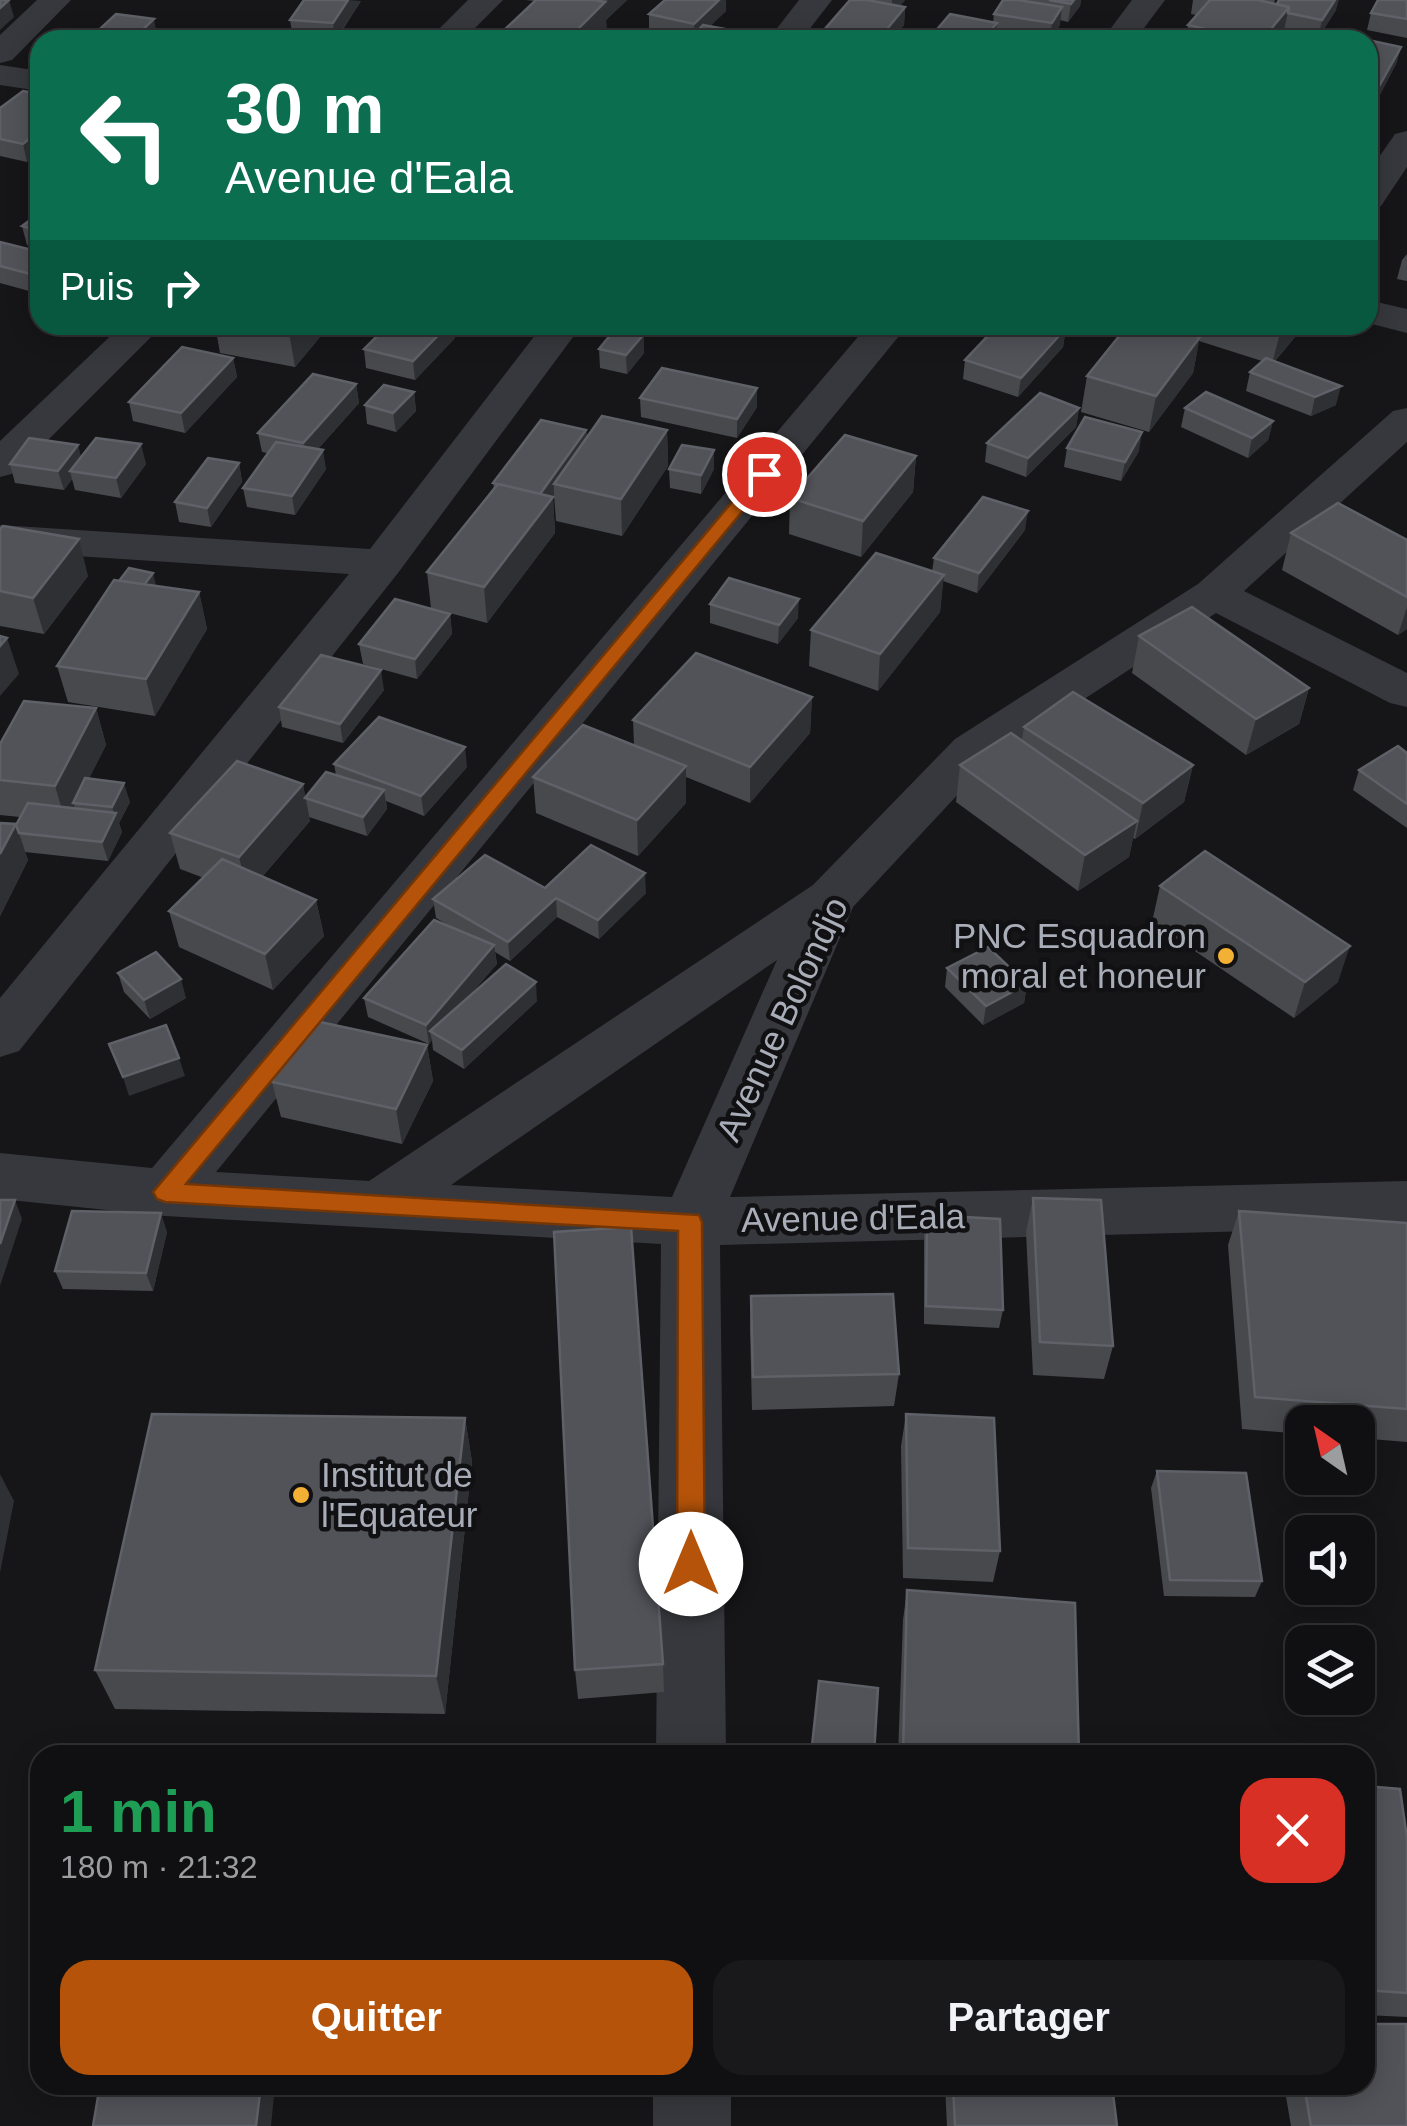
<!DOCTYPE html>
<html lang="fr">
<meta charset="utf-8">
<style>
:root{--surface:#101012;--page:#19191b;--text:#f1f3f6;--muted:#9c9d9f;--line:#303032;--accent:#b45309}
body{margin:0;font-family:Arial,sans-serif;background:var(--page);color:var(--text);height:100vh;display:flex;flex-direction:column;font-size:38px;white-space:nowrap}
*{box-sizing:border-box;margin:0}
p{font-size:32px;color:var(--muted)}
.icon{flex:none;width:55px;height:55px;fill:none;stroke:currentColor;stroke-width:2;stroke-linecap:round;stroke-linejoin:round}
.map{position:relative;flex:1;overflow:hidden}
.sheet{position:absolute;left:30px;top:1745px;width:1345px;height:350px;display:flex;flex-direction:column;background:var(--surface);border-radius:30px;box-shadow:0 5px 25px #0003,0 0 0 2px var(--line)}
.sheet>*{flex:none}
.top-card{position:absolute;left:30px;top:30px;width:1348px;height:305px;border-radius:30px;box-shadow:0 5px 25px #0003,0 0 0 2px var(--line);background:#0b6e4f;color:#fff;overflow:hidden}
.needle{width:65px;rotate:326deg}
.buttons{position:absolute;left:1285px;top:1405px;display:grid;gap:20px}
.buttons a{display:grid;place-items:center;width:90px;height:90px;border-radius:20px;background:var(--surface);box-shadow:0 5px 25px #0003,0 0 0 2px var(--line);font-size:50px}
.pin{position:absolute;display:grid;place-items:center;width:85px;height:85px;color:#fff;margin:-42px;border:5px solid #fff;border-radius:50%;box-shadow:0 2px 10px #0007}
.me{position:absolute;width:110px;margin:-55px;rotate:0deg;stroke-linejoin:round;filter:drop-shadow(0 0 8px #0008)}
.turn{display:flex;align-items:center;gap:35px;height:210px;padding:0 30px;font-size:45px}
.turn .icon{width:130px;height:130px;stroke-width:2.5}
.turn b{display:block;font-size:70px;line-height:85px}
.then{display:flex;align-items:center;height:95px;padding:0 30px;background:#0003;gap:20px;font-size:38px}
.round{display:grid;place-items:center;flex:none;width:105px;height:105px;border-radius:30px;background:var(--page)}
.headline{display:flex;align-items:center;justify-content:space-between;height:170px;padding:0 30px}
h1{font-size:60px;font-weight:600;line-height:75px;color:#1e9e55}
.button{display:flex;gap:20px;margin-top:auto;padding:20px 30px}
.button a{flex:1;height:115px;border-radius:30px;background:var(--accent);color:#fff;font-size:40px;font-weight:600;line-height:115px;text-align:center}
.button a+a{background:var(--page);color:var(--text)}
.map>svg:first-child{display:block}
.lines{fill:none;stroke-linecap:round;stroke-linejoin:round}
.minor{fill:#37383d;fill-rule:evenodd}
.wall{fill:#47494d}
.shaded-wall{fill:#2f3033}
.building{fill:#525359;stroke:#5f6168;stroke-width:2.5}
.route{fill:#b45309;stroke:#753606;stroke-width:2.5}
.poi-dot{fill:#f2b134;stroke:#111113;stroke-width:4}
.labels{text-anchor:middle;stroke-width:9;stroke-linejoin:round;paint-order:stroke}
.poi-label{font-size:35px;fill:#a8adb8;stroke:#111113;text-anchor:end}
.street-label{font-size:35px;fill:#a8adb8;stroke:#111113}
</style>
<div class="map">
<svg width="1407" height="2126" viewBox="0 0 1407 2126">
<rect width="100%" height="100%" fill="#161618"/>
<g class="lines">
<!-- minor -->
<g class="minor">
<path d="M37,0H71L12,60L0,63V35Z"/>
<path d="M468,0H503L463,40H428Z"/>
<path d="M799,0H832L801,40H768Z"/>
<path d="M1132,0H1165L1135,40H1102Z"/>
<path d="M0,65L40,71V91L0,85Z"/>
<path d="M1407,131V167L1381,206L1368,209V173L1395,134Z"/>
<path d="M1368,300L1407,309V333L1368,323Z"/>
<path d="M122,325H163L15,473L0,477V441Z"/>
<path d="M543,325H582L398,573L19,1051L0,1057V998L349,574L0,551V525L370,549Z"/>
<path d="M868,325H908L216,1172L369,1181L813,885L955,739L1198,584L1393,411L1407,408V442L1244,591L1407,673V707L1390,703L1216,613L989,761L853,907L730,1197L1407,1181V1227L720,1245L726,1755H656L661,1244L165,1216L0,1199V1153L152,1168ZM777,960L672,1197L451,1185Z"/>
<rect x="653" y="2085" width="78" height="41"/>
</g>
</g>
<!-- wall -->
<g class="wall">
<path d="M526,0H627L606,20L607,35L601,40H499V35L534,1Z"/>
<path d="M850,0H905L900,6L905,7L904,25L891,40H818V37Z"/>
<path d="M1003,0H1081L1080,6L1068,22L1060,20V25L1052,38L996,32L995,40H928L993,22L994,14Z"/>
<path d="M1193,0H1275L1274,3L1336,10L1318,38L1284,31L1282,40H1186L1188,25L1197,15L1191,14Z"/>
<path d="M1407,0V38L1367,30L1371,13Z"/>
<path d="M361,1L336,40L293,37L290,20Z"/>
<path d="M726,11L710,26L742,32V40H689L649,32V14Z"/>
<path d="M1368,40L1401,47L1396,64L1374,106L1368,105Z"/>
<path d="M40,94L27,162L0,156V108Z"/>
<path d="M40,213V248L27,245L22,226Z"/>
<path d="M0,242L40,252V294L0,283Z"/>
<path d="M1407,254V281L1397,279L1402,260Z"/>
<path d="M215,325H330L295,367L220,353Z"/>
<path d="M388,325H454L455,338L415,380L366,368L364,349Z"/>
<path d="M472,325H502L498,330Z"/>
<path d="M1077,325H1099L1095,330Z"/>
<path d="M1178,325H1305L1275,361L1336,405L1311,416L1246,391L1250,372L1262,361L1199,341L1193,373L1149,432L1081,412L1087,376L1177,331Z"/>
<path d="M1066,328L1063,347L1018,397L963,379L965,360Z"/>
<path d="M644,334V353L627,374L600,368L599,349Z"/>
<path d="M233,358L237,377L185,433L133,421L129,402Z"/>
<path d="M356,384L359,403L318,449L326,469L295,515L247,507L243,488L267,453L262,452L258,433Z"/>
<path d="M757,388V407L737,438L641,417L640,398Z"/>
<path d="M414,392L416,411L396,432L367,424L365,405Z"/>
<path d="M1079,408L1076,427L1026,477L985,462L987,443Z"/>
<path d="M1185,408L1273,421L1268,440L1248,458L1181,427Z"/>
<path d="M586,430L587,438L667,430L668,466L622,536L556,521L554,495L553,498L555,533L487,623L431,608L427,572L494,489L493,483Z"/>
<path d="M1067,448L1139,451L1121,481L1064,467Z"/>
<path d="M916,456L913,492L861,557L789,534L790,498Z"/>
<path d="M81,457L146,464L121,498L75,490L72,479L64,490L15,483L10,464Z"/>
<path d="M239,463L242,482L211,527L179,522L175,502Z"/>
<path d="M669,469H714L701,494L670,488Z"/>
<path d="M0,529L88,576L44,634L0,626Z"/>
<path d="M1025,530L977,593L943,581L940,612L878,691L809,666L811,630L932,572L934,558Z"/>
<path d="M1291,533L1407,540V629L1398,635L1282,570Z"/>
<path d="M156,586L199,592L207,629L155,716L68,702L57,666Z"/>
<path d="M710,604L798,618L778,644L710,623Z"/>
<path d="M450,614L452,634L417,679L363,664L359,644Z"/>
<path d="M1139,636L1309,688L1299,724L1246,755L1132,673Z"/>
<path d="M384,690L343,743L282,727L279,707Z"/>
<path d="M812,697L810,733L750,803L686,777V803L638,856L536,813L533,777L634,745L633,720Z"/>
<path d="M96,708L106,745L89,778L130,802L119,823L122,832L108,861L25,852L28,860L0,916V823L16,824L20,817L0,815V744Z"/>
<path d="M1024,727L1193,765L1184,802L1135,839L1133,838L1129,857L1078,891L956,802L960,765L1022,740Z"/>
<path d="M1407,753V828L1353,790L1359,770Z"/>
<path d="M334,764L467,767L424,816L386,801L387,809L367,836L309,817L310,821L262,877L316,900L324,936L273,990L179,947L169,911L204,878L180,869L170,833L303,784L305,797L336,775Z"/>
<path d="M1160,886L1338,982L1294,1018L1152,922Z"/>
<path d="M545,888L646,893L599,939L557,917L510,961L495,952L497,964L468,997L537,1001L464,1069L433,1050L432,1040L429,1044L368,1017L364,998L448,925L436,918L433,899Z"/>
<path d="M947,968L1027,984L1024,1003L983,1025L945,987Z"/>
<path d="M118,973L186,998L150,1019L124,992Z"/>
<path d="M427,1045L433,1081L402,1144L281,1117L272,1082Z"/>
<path d="M1033,1198L1113,1346L1104,1379L1033,1375L1026,1232Z"/>
<path d="M1239,1211L1407,1223V1442L1358,1438V1422H1302V1434L1242,1429L1228,1245Z"/>
<path d="M927,1215L1003,1310L999,1328L924,1324V1233Z"/>
<path d="M167,1232L153,1291L63,1289L55,1271Z"/>
<path d="M751,1296L899,1374L894,1406L752,1410L750,1329Z"/>
<path d="M906,1414L1000,1551L993,1582L903,1578L901,1446Z"/>
<path d="M465,1418L472,1462L445,1714L115,1709L95,1670Z"/>
<path d="M1157,1471L1262,1581L1255,1597L1164,1596L1151,1488Z"/>
<path d="M907,1590L1079,1755H898L903,1620Z"/>
<path d="M663,1664L664,1692L578,1699L575,1670Z"/>
<path d="M1365,1786L1407,1838V2017L1365,2015Z"/>
<path d="M945,2085H1112L1117,2126H947Z"/>
<path d="M1284,2085H1365L1407,2126H1291Z"/>
</g>
<!-- shaded-wall -->
<g class="shaded-wall">
<path d="M9,0L14,17L0,30V8Z"/>
<path d="M348,0L361,1L335,40L333,23Z"/>
<path d="M608,0H627L606,20L607,35L601,40H567Z"/>
<path d="M719,0H726V11L699,37L694,36V24Z"/>
<path d="M892,0H905L891,15Z"/>
<path d="M1074,0H1081L1080,6L1068,22L1071,4Z"/>
<path d="M1335,0H1339L1336,10L1318,38L1322,20Z"/>
<path d="M905,7L904,25L891,40H878Z"/>
<path d="M1062,7L1060,25L1050,40L1052,23Z"/>
<path d="M1289,7L1282,40H1262Z"/>
<path d="M154,19L157,36L153,40H132Z"/>
<path d="M997,23L995,40H982Z"/>
<path d="M1401,47L1396,64L1374,106L1378,88Z"/>
<path d="M40,130V151L27,162L23,144Z"/>
<path d="M295,325H330L295,367L289,332Z"/>
<path d="M448,325H454L455,338L415,380L413,361Z"/>
<path d="M1284,325H1305L1272,364L1281,329Z"/>
<path d="M1066,328L1063,347L1018,397L1021,378Z"/>
<path d="M644,334V353L627,374L626,355Z"/>
<path d="M1200,337L1193,373L1149,432L1156,396Z"/>
<path d="M233,358L237,377L185,433L181,413Z"/>
<path d="M356,384L359,403L306,462L303,443Z"/>
<path d="M1341,386L1336,405L1311,416L1315,397Z"/>
<path d="M757,388V407L737,438V419Z"/>
<path d="M414,392L416,411L396,432L393,413Z"/>
<path d="M1079,408L1076,427L1026,477L1028,458Z"/>
<path d="M1273,421L1268,440L1248,458L1252,438Z"/>
<path d="M586,430L587,449L554,484V495L553,498L555,533L487,623L484,587L540,494Z"/>
<path d="M667,430L668,466L622,536L621,499Z"/>
<path d="M1142,432L1139,451L1121,481L1125,462Z"/>
<path d="M141,444L146,464L121,498L116,478Z"/>
<path d="M78,445L83,464L70,471L72,479L64,490L58,471Z"/>
<path d="M323,450L326,469L295,515L292,496Z"/>
<path d="M714,450V469L701,494V475Z"/>
<path d="M916,456L913,492L861,557L863,521Z"/>
<path d="M239,463L242,482L211,527L207,508Z"/>
<path d="M1028,511L1025,530L977,593L979,573Z"/>
<path d="M79,539L88,576L44,634L33,598Z"/>
<path d="M153,573L158,593L140,590Z"/>
<path d="M944,575L940,612L878,691L880,654Z"/>
<path d="M199,592L207,629L155,716L146,679Z"/>
<path d="M799,599L798,618L778,644L779,625Z"/>
<path d="M1407,607V629L1398,635Z"/>
<path d="M450,614L452,634L417,679L415,659Z"/>
<path d="M7,638L19,674L0,696V646Z"/>
<path d="M381,670L384,690L343,743L340,724Z"/>
<path d="M1309,688L1299,724L1246,755L1256,719Z"/>
<path d="M812,697L810,733L750,803V767Z"/>
<path d="M96,708L106,745L77,803H73L75,807L66,823L55,786Z"/>
<path d="M465,747L467,767L424,816L421,796Z"/>
<path d="M1193,765L1184,802L1135,839L1143,803Z"/>
<path d="M686,766V803L638,856L637,820Z"/>
<path d="M124,783L130,802L119,823L122,832L108,861L102,842L115,816L112,807Z"/>
<path d="M303,784L310,821L248,893L239,857Z"/>
<path d="M384,790L387,809L367,836L363,817Z"/>
<path d="M1137,821L1129,857L1078,891L1085,855Z"/>
<path d="M16,824L28,860L0,916V854Z"/>
<path d="M645,873L646,893L599,939L598,920Z"/>
<path d="M556,898L557,917L510,961L508,942Z"/>
<path d="M316,900L324,936L273,990L265,954Z"/>
<path d="M494,945L497,964L437,1034L430,1031L432,1040L429,1044L426,1025Z"/>
<path d="M1350,946L1338,982L1294,1018L1305,982Z"/>
<path d="M181,979L186,998L150,1019L144,1000Z"/>
<path d="M536,982L537,1001L464,1069L462,1050Z"/>
<path d="M1027,984L1024,1003L983,1025L986,1006Z"/>
<path d="M427,1045L433,1081L402,1144L396,1109Z"/>
<path d="M179,1058L185,1076L129,1096L123,1077Z"/>
<path d="M15,1200L22,1219L0,1286V1244Z"/>
<path d="M161,1213L167,1232L153,1291L146,1273Z"/>
<path d="M465,1418L472,1462L445,1714L436,1676Z"/>
<path d="M0,1474L14,1501L0,1573Z"/>
<path d="M261,2085H275L271,2126H256Z"/>
</g>
<!-- building -->
<g class="building">
<path d="M0,0H9L0,8Z"/>
<path d="M304,0H348L333,23L290,20Z"/>
<path d="M536,0H595L605,2L567,40H525L499,35Z"/>
<path d="M665,0H719L694,24L649,14Z"/>
<path d="M850,0H867L905,7L878,40H836L818,37Z"/>
<path d="M1003,0H1018L1062,7L1052,23L994,14Z"/>
<path d="M1049,0H1074L1071,4Z"/>
<path d="M1210,0H1258L1289,7L1262,40H1255L1188,25Z"/>
<path d="M1279,0H1335L1322,20L1288,13L1289,7L1277,4Z"/>
<path d="M1378,0H1407V19L1371,13Z"/>
<path d="M116,14L154,19L132,40H88Z"/>
<path d="M950,14L997,23L982,40H928Z"/>
<path d="M703,25L742,32L735,40H717L693,36Z"/>
<path d="M188,30L225,35L220,40H178Z"/>
<path d="M1012,30L1062,40H1006Z"/>
<path d="M645,31L676,37L673,40H635Z"/>
<path d="M1368,40L1401,47L1378,88L1368,86Z"/>
<path d="M23,91L40,94V130L23,144L0,139V108Z"/>
<path d="M40,213V231L22,226Z"/>
<path d="M0,242L40,252V274L38,276L0,266Z"/>
<path d="M253,325H295L289,332Z"/>
<path d="M388,325H448L413,361L364,349Z"/>
<path d="M998,325H1056L1066,328L1021,378L965,360Z"/>
<path d="M1128,325H1156L1200,337L1156,396L1087,376Z"/>
<path d="M616,328L644,334L626,355L599,349Z"/>
<path d="M182,347L233,358L181,413L129,402Z"/>
<path d="M1266,358L1341,386L1315,397L1250,372Z"/>
<path d="M662,368L757,388L737,419L640,398Z"/>
<path d="M313,374L356,384L303,443L258,433Z"/>
<path d="M384,385L414,392L393,413L365,405Z"/>
<path d="M1206,392L1273,421L1252,438L1185,408Z"/>
<path d="M1040,393L1079,408L1028,458L987,443Z"/>
<path d="M602,416L667,430L621,499L554,484Z"/>
<path d="M1085,417L1142,432L1125,462L1067,448Z"/>
<path d="M541,420L586,430L540,494L493,483Z"/>
<path d="M845,435L916,456L863,521L790,498Z"/>
<path d="M29,438L78,445L58,471L10,464Z"/>
<path d="M96,438L141,444L116,478L70,471Z"/>
<path d="M276,442L323,450L292,496L243,488Z"/>
<path d="M682,445L714,450L701,475L669,469Z"/>
<path d="M208,458L239,463L207,508L175,502Z"/>
<path d="M498,484L553,497L484,587L427,572Z"/>
<path d="M983,497L1028,511L979,573L934,558Z"/>
<path d="M1338,503L1407,540V597L1291,533Z"/>
<path d="M3,526L79,539L33,598L0,591V529Z"/>
<path d="M876,553L944,575L880,654L811,630Z"/>
<path d="M129,568L153,573L144,585L119,581Z"/>
<path d="M729,578L799,599L779,625L710,604Z"/>
<path d="M114,580L199,592L146,679L57,666Z"/>
<path d="M395,599L450,614L415,659L359,644Z"/>
<path d="M1192,607L1309,688L1256,719L1139,636Z"/>
<path d="M0,636L7,638L0,646Z"/>
<path d="M696,653L812,697L750,767L633,720Z"/>
<path d="M321,655L381,670L340,724L279,707Z"/>
<path d="M1073,692L1193,765L1143,803L1024,727Z"/>
<path d="M24,701L96,708L55,786L0,780V744Z"/>
<path d="M379,717L465,747L421,796L334,764Z"/>
<path d="M583,725L686,766L637,820L533,777Z"/>
<path d="M1011,733L1137,821L1085,855L960,765Z"/>
<path d="M1398,746L1407,753V804L1359,770Z"/>
<path d="M237,761L303,784L239,857L170,833Z"/>
<path d="M326,772L384,790L363,817L305,798Z"/>
<path d="M85,778L124,783L112,807L73,803Z"/>
<path d="M28,803L116,813L102,842L19,833L16,825Z"/>
<path d="M0,823L16,824L0,854Z"/>
<path d="M591,845L645,873L598,920L556,898L508,942L433,899L485,855L545,888Z"/>
<path d="M1205,851L1350,946L1305,982L1160,886Z"/>
<path d="M222,859L316,900L265,954L169,911Z"/>
<path d="M434,920L494,945L426,1025L364,998Z"/>
<path d="M988,947L1027,984L986,1006L947,968Z"/>
<path d="M156,952L181,979L144,1000L118,973Z"/>
<path d="M506,964L536,982L462,1050L430,1031Z"/>
<path d="M306,1019L427,1045L396,1109L272,1082Z"/>
<path d="M166,1025L179,1058L123,1077L109,1044Z"/>
<path d="M1033,1198L1101,1200L1113,1346L1040,1342Z"/>
<path d="M0,1200H15L0,1244Z"/>
<path d="M72,1211L161,1213L146,1273L55,1271Z"/>
<path d="M1239,1211L1407,1223V1409L1255,1397Z"/>
<path d="M927,1215L1000,1219L1003,1310L926,1306Z"/>
<path d="M631,1227L663,1664L575,1670L554,1232Z"/>
<path d="M893,1294L899,1374L753,1377L751,1296Z"/>
<path d="M152,1414L465,1418L436,1676L95,1670Z"/>
<path d="M906,1414L994,1418L1000,1551L908,1548Z"/>
<path d="M1157,1471L1246,1473L1262,1581L1170,1580Z"/>
<path d="M907,1590L1075,1603L1079,1755H903Z"/>
<path d="M819,1681L878,1688L874,1755H811Z"/>
<path d="M1365,1786L1400,1789L1407,1838V1993L1365,1990Z"/>
<path d="M1365,2024H1406L1407,2126H1311L1304,2085H1365Z"/>
<path d="M100,2085H261L256,2126H93Z"/>
<path d="M953,2085H1112L1117,2126H955Z"/>
</g>
<!-- route -->
<path class="route" d="M764,469L773,474L770,478L186,1184L699,1215L702,1222L705,1564L701,1573L691,1577L681,1573L677,1564L678,1231L165,1202L157,1199L153,1192L758,471Z"/>
<!-- markers -->
<g class="poi-dot">
<circle cx="1226" cy="956" r="10"/>
<circle cx="301" cy="1495" r="10"/>
</g>
<g class="labels">
<!-- poi labels -->
<g class="poi-label">
<text x="1206" y="948">PNC Esquadron<tspan x="1206" dy="40">moral et honeur</tspan></text>
<text x="321" y="1487" text-anchor="start">Institut de<tspan x="321" dy="40">l'Equateur</tspan></text>
</g>
<!-- street labels -->
<g class="street-label">
<text transform="translate(782 1019) rotate(-65)" y="12">Avenue Bolondjo</text>
<text transform="translate(853 1218) rotate(-1)" y="12">Avenue d'Eala</text>
</g>
</g>
</svg>
<div class="buttons">
<a><svg class="needle" viewBox="-14 -14 28 28"><path d="M0-13l5 13h-10z" fill="#e53935"/><path d="M0 13l5-13h-10z" fill="#9c9d9f"/></svg></a>
<a><svg class="icon" aria-label="sound" viewBox="0 0 24 24"><path d="M4 9h4l5-4v14l-5-4H4zM17 9q2 3 0 6"/></svg></a>
<a><svg class="icon" aria-label="layers" viewBox="0 0 24 24"><path d="M12 4l9 5-9 5-9-5zM3 14l9 5 9-5"/></svg></a>
</div>
<div class="pin" style="left:764px;top:474px;background:#d93025"><svg class="icon" aria-label="arrive" viewBox="0 0 24 24"><path d="M6 21V4h12l-3 4 3 4H6"/></svg></div>
<svg class="me" style="left:691px;top:1564px" viewBox="-20 -20 40 40"><circle r="19" fill="#fff"/><path d="M0-13L10 11 0 6-10 11z" fill="#b45309"/></svg>
<div class="top-card">
<div class="turn"><svg class="icon" aria-label="left" viewBox="0 0 24 24"><path d="M17 20v-9H6M10 6l-5 5 5 5"/></svg><div><b>30 m</b>Avenue d'Eala</div></div>
<div class="then">Puis<svg class="icon" aria-label="right" viewBox="0 0 24 24"><path d="M7 20v-9h11M14 6l5 5-5 5"/></svg></div>
</div>
<section class="sheet">
<div class="headline"><div><h1>1 min</h1><p>180 m · 21:32</p></div><a class="round" style="background:#d93025;color:#fff"><svg class="icon" aria-label="close" viewBox="0 0 24 24"><path d="M6 6l12 12M18 6L6 18"/></svg></a></div>
<div class="button"><a>Quitter</a><a>Partager</a></div>
</section>
</div>
